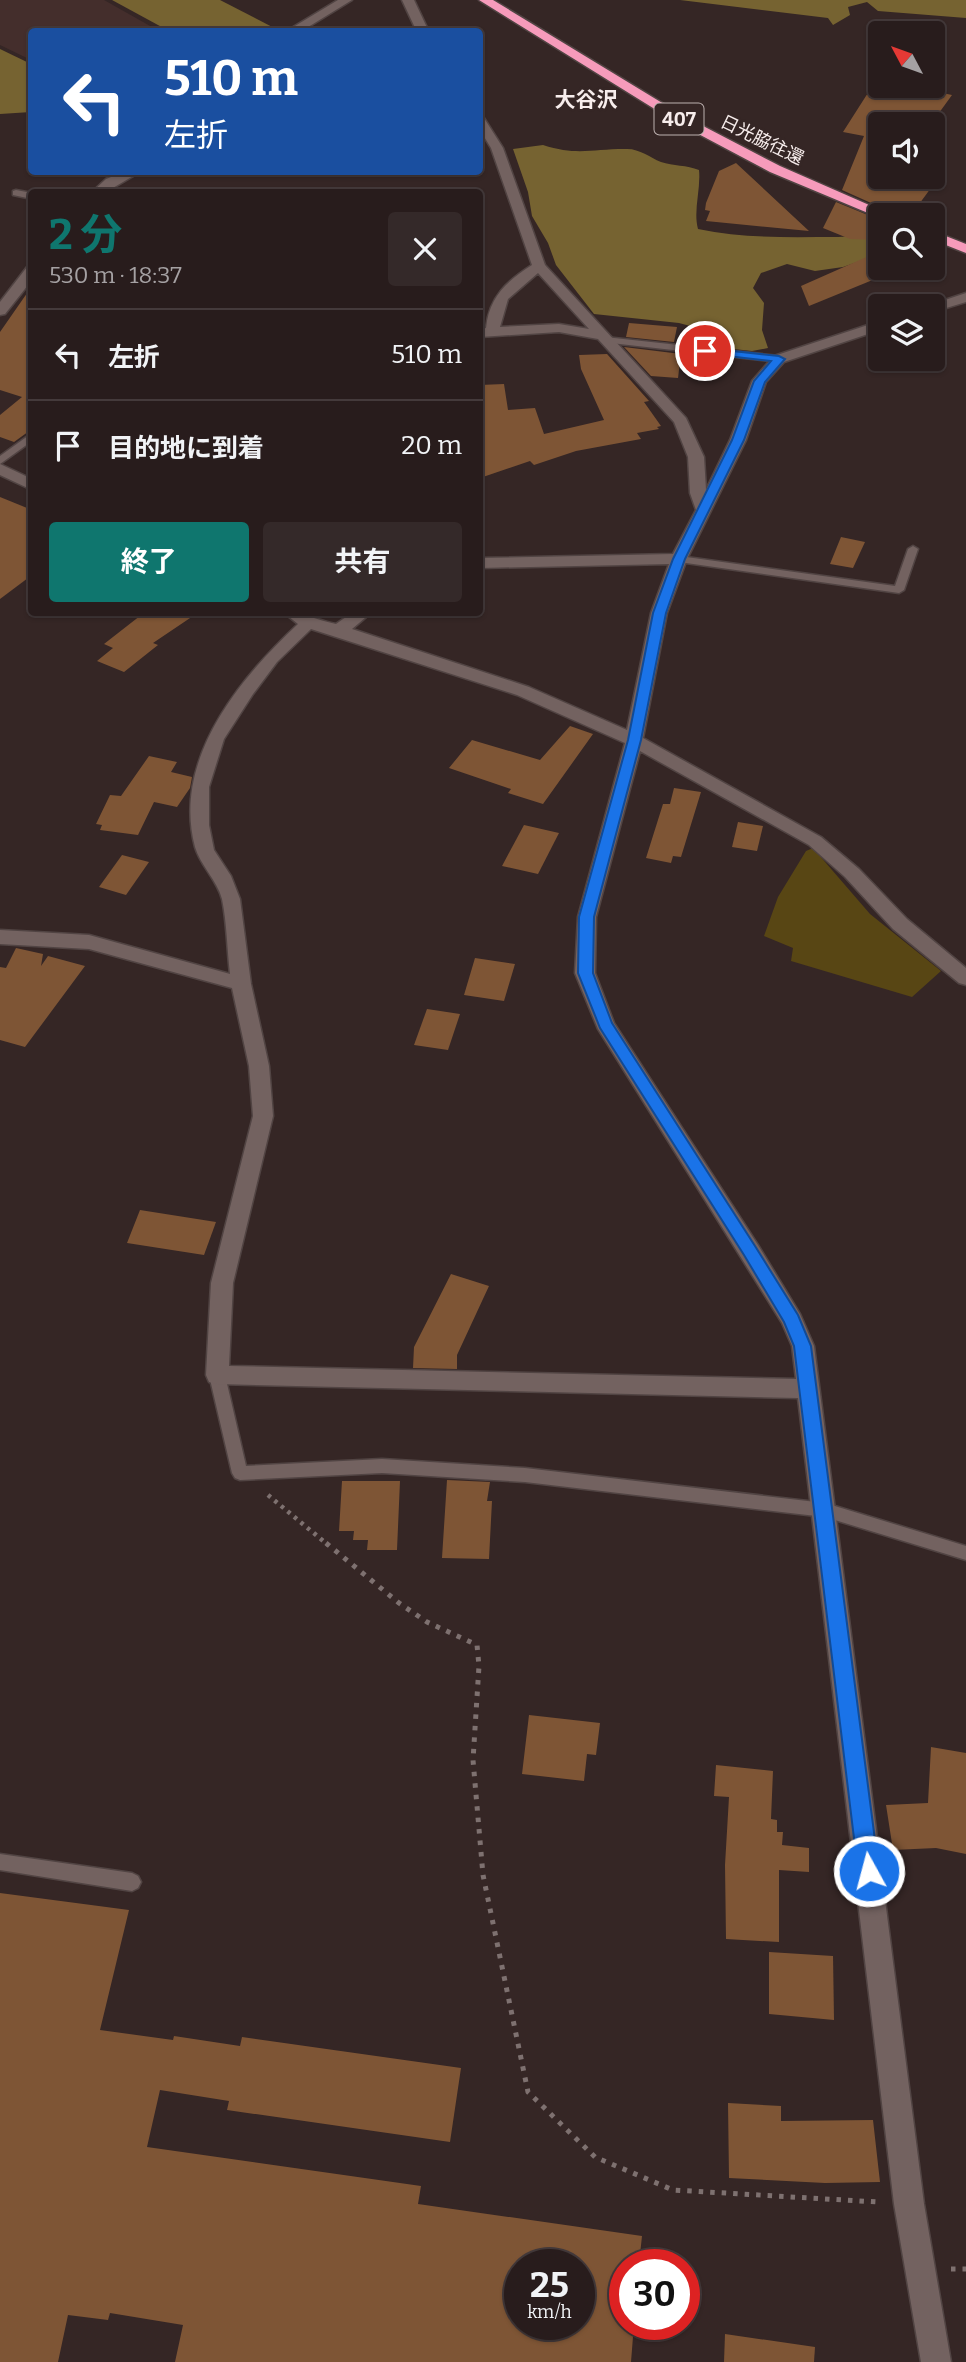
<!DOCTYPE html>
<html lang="ja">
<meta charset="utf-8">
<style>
:root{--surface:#281c1c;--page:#342929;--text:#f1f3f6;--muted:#a5a1a3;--line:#443a3b;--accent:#0f766e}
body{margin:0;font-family:Bitter,"Noto Sans JP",serif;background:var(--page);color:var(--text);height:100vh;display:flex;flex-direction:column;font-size:26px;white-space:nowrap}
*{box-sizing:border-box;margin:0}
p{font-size:23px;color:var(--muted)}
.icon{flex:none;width:38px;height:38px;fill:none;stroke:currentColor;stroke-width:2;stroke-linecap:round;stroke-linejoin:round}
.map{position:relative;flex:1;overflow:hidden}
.sheet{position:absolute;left:28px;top:189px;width:455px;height:427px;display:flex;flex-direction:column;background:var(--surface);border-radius:7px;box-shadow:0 2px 5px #0004,0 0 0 2px var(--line)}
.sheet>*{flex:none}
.banner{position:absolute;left:28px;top:28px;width:455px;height:147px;border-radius:7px;box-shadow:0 2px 5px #0004,0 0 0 2px var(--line);background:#1a4fa0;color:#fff;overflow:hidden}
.needle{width:46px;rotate:311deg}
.fabs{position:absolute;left:868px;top:21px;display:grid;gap:14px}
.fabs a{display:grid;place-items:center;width:77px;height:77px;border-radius:7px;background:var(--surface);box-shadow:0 2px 5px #0004,0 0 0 2px var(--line);font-size:35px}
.speed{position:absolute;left:504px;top:2249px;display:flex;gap:14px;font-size:35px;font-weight:700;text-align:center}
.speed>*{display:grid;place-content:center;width:91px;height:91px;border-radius:50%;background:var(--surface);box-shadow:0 2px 5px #0004,0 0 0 2px var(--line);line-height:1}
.speed small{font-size:18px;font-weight:400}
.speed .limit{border:10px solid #d22;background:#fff;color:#111}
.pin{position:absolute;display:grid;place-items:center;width:60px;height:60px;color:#fff;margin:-30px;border:4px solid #fff;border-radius:50%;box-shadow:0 2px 7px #0007}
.me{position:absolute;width:77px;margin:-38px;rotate:353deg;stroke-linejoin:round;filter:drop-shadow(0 0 5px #0008)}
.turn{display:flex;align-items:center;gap:24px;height:147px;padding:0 21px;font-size:32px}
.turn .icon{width:91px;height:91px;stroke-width:2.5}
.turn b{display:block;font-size:49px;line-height:60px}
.round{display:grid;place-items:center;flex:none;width:74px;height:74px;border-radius:7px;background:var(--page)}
.summary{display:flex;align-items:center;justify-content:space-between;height:119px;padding:0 21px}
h1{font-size:42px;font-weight:700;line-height:52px;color:var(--accent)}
.primary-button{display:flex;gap:14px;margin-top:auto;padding:14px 21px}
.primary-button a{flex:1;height:80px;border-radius:7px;background:var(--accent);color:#fff;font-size:28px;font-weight:700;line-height:80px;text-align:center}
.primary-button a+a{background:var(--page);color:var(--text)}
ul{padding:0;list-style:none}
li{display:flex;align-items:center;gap:21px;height:91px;padding:0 21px;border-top:2px solid var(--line)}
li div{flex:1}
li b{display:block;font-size:26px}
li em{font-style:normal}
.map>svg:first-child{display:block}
.built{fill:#442e2c}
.green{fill:#584614}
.forest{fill:#766331}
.building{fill:#7e5535;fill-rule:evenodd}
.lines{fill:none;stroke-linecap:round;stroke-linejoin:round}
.lane-casing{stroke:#514443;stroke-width:3}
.street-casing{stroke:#514443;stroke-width:3}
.highway-casing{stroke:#514443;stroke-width:3}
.path-far1{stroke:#7e7170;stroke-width:4.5;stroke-dasharray:3.5 5;stroke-linecap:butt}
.path{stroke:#7e7170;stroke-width:5;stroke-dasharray:4.5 7;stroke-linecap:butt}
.lane{fill:#736260;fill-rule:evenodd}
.street{fill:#736260;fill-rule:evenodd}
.highway{fill:#f69bbb;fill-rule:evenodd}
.route{fill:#1a73e8;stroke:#114b97;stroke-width:2}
.labels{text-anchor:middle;stroke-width:5;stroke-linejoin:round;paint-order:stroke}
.far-street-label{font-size:18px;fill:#f7edec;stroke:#352625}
.shield{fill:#352625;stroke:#bdb1b0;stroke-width:2}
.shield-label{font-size:19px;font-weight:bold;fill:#f7edec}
.far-quarter-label{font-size:21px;font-weight:bold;fill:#f7edec;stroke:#352625}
</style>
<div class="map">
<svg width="966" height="2362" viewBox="0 0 966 2362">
<rect width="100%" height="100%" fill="#352625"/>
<!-- built -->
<path class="built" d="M0,0H104L159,31L32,32L31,60L0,45Z"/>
<!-- green -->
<path class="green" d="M813,848L870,914L941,971L912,997L791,961L793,948L764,936L778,897L806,851Z"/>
<!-- forest -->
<g class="forest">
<path d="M112,0H220L280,31H169Z"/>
<path d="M680,0H966V18L878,11L867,2L848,7L850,15L833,25L828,18Z"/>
<path d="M0,49L31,64V112L0,114Z"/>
<path d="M543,145C577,156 592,149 625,149C639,148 649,157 661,162C673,166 687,165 699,170C701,189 693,211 698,229C744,239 791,237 838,237C852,237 866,231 880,231V254L843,267L815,271L787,264L761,273L753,288L764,303L762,330L768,348L752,351L706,346L705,330L679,323L594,314L556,265L548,243L532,216L528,192L513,149Z"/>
</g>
<!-- building -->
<g class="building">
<path d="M880,74V86H909L952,95L931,124H880V177H939L914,211L880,204V207L842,190L864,136L843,132Z"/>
<path d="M736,163L809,231L706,221L710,211L705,210L706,203L719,171Z"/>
<path d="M836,202L880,220V240L850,239L823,228Z"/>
<path d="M880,251V277L809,306L801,286Z"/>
<path d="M32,286V429L14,442L0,437V415L22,397L0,390V332Z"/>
<path d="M629,323L677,327L674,342L626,337Z"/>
<path d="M624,347L681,354L678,378L651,376Z"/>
<path d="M607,354L649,401L644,402L661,426L657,427L659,429L637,433L641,439L576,451L534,465L530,461L480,478V385L504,384L508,410L535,408L544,434L604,420L581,369L579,355Z"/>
<path d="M0,497L32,510V575L0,599Z"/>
<path d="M841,537L865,542L853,568L830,564Z"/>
<path d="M145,612H199L153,643L158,645L124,672L97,661L113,648L104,644Z"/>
<path d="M570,726L593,734L543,804L508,793L511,789L449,768L472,740L540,760Z"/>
<path d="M149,756L177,762L171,772L192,777L190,788L177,807L154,802L138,835L100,830L102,825L96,824L110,795L121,796Z"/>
<path d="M674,788L701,792L681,857L673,856L671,863L646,858L663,804H670Z"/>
<path d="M738,822L763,826L757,851L732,847Z"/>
<path d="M524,825L559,833L538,874L502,866Z"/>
<path d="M122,855L149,862L126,895L99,887Z"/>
<path d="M16,948L43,954L41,966L48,956L85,966L25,1047L0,1040V967L6,968Z"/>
<path d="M475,958L515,964L504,1001L464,995Z"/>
<path d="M427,1009L460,1014L448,1050L414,1045Z"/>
<path d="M140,1210L216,1222L204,1255L127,1243Z"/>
<path d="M451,1274L489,1286L457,1355V1369L413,1368L414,1347Z"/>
<path d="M447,1480L490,1482L487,1501H492L489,1559L442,1558Z"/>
<path d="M342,1481H400L397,1550H367L368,1540H353L354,1531H339Z"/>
<path d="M529,1715L600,1723L596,1755L587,1754L584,1781L522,1774Z"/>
<path d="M931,1747L966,1753V1854L936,1848L893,1850L886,1805L928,1803Z"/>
<path d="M716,1765L773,1771L771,1819L777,1820V1832H783L782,1845L809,1848V1872L779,1870V1942L726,1939L725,1865L729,1797L714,1796Z"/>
<path d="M0,1893L129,1910L100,2030L173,2040L174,2036L240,2046L242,2037L461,2068L450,2142L227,2110L229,2101L160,2090L147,2147L421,2186L418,2204L642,2236L639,2264H625V2324H634L631,2362H175L183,2325L110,2313L108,2320L68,2315L58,2362H0ZM520,2264H579V2324H520Z"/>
<path d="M769,1952L833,1956L834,2020L769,2014Z"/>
<path d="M728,2103L781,2106V2121L873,2120L880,2182L825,2183L729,2178Z"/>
<path d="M725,2334L815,2347L814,2362H724Z"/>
</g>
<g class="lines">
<defs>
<g id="lane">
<path d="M16,190L32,193V199L13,195V191Z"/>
<path d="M605,337L779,356L784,359L779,362L602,342V338Z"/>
<path d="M32,433V441L0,464V456Z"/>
<path d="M913,546L918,549L904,590L899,593L679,562L674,559L679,556L895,586L908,549Z"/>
<path d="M217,1369L222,1371L225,1375L246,1466L382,1459L525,1468L825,1503L966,1546V1560L825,1517L525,1482L382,1473L240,1480L235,1478L232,1473L209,1375L212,1371Z"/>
<path d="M0,1854L132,1873L138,1876L141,1882L138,1888L132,1891L0,1870Z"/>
</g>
<g id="street">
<path d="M338,0H352L300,32H285Z"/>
<path d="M402,0H414L429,32H417Z"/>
<path d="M480,117L484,118L503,148L545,265L686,418L704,457L706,490L730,440L752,381L774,356L880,321V330L784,362L766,382L746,440L687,559L667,613L643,738L821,837L859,869L907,919L966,968V985L959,983L893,929L845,877L809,845L640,751L596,917L595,973L614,1023L758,1245L800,1314L814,1346L924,2204L951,2362H921L894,2204L798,1398L217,1384L209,1382L206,1375L211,1283L253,1116L249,1066L232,988L89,949L0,944V930L89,935L230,974C227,950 227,923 222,899C217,880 200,865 195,847C172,760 239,679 298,624L283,612C303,612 316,620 336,624L353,612H372L352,629L529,687L627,730L651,613L669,564L480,568V558L673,554L696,510L690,493L688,457L674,422L598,339L559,332L480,337V329L486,328C489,297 507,281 532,265L491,148L480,130ZM538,273L589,329L559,324L500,327L508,299ZM311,629L517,695L625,743L578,917L575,973L598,1029L782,1323L792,1346L796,1379L229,1366L233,1283L273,1116L269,1066L251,984L240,899L231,876L214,850L209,825V787L224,739L253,694L277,662Z"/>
<path d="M124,172H140L106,192H92L106,179Z"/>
<path d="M32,266V280L5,314L0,315V302L27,267Z"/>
<path d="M966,293V302L933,312V306H927Z"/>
<path d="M0,464L32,479V490L0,475Z"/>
</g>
<g id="highway">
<path d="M479,0H493L682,115L780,166L892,215H880V218L770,172L674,121Z"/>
<path d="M933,231L966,244V253L933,240Z"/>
</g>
</defs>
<!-- lane casing -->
<use href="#lane" class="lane-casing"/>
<!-- street casing -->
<use href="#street" class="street-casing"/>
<!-- highway casing -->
<use href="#highway" class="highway-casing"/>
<!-- path-far1 -->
<path class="path-far1" d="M268,1495L328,1545"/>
<!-- path -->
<g class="path">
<path d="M326,1543L399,1603L427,1622L477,1645L479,1666L473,1760L483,1875L528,2092L595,2157L673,2190L878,2202"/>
<path d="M951,2269H966"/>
</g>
<!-- lane -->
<use href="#lane" class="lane"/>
<!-- street -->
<use href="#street" class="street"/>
<!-- highway -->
<use href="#highway" class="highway"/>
</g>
<!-- route -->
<path class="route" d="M705,348L779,356L785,359L765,382L744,440L685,559L666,613L641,740L594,917L593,973L612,1023L755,1246L798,1315L811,1346L879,1871L876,1878L869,1880L861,1878L858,1871L794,1346L784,1322L744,1255L600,1028L578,973L579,917L628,740L653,613L673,559L732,440L754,381L771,361L701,353L699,351Z"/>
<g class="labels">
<!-- far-street labels -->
<g class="far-street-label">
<text transform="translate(762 140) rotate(26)" y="6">日光脇往還</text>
</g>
<!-- shield labels -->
<rect class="shield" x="654.5" y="103.5" width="49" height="31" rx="5"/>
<g class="shield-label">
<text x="679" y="126">407</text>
</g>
<!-- far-quarter labels -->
<g class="far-quarter-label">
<text x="586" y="107">大谷沢</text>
</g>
</g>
</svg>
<div class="fabs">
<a><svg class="needle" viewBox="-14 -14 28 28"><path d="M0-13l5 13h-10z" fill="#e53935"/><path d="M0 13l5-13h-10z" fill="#a5a1a3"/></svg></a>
<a><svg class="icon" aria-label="sound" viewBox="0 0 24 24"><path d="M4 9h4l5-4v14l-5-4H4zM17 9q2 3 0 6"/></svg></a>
<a><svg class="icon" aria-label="search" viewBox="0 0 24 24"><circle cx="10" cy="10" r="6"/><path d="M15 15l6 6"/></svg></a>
<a><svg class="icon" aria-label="layers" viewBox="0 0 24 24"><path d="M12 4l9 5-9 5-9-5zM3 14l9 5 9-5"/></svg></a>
</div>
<div class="speed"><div>25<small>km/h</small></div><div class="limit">30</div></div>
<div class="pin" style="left:705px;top:351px;background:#d93025"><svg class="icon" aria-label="arrive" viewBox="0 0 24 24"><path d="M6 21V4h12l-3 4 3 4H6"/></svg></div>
<svg class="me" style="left:869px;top:1871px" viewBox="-20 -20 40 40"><circle r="17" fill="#1a73e8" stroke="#fff" stroke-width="3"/><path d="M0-11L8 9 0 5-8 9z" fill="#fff"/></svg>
<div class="banner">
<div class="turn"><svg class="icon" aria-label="left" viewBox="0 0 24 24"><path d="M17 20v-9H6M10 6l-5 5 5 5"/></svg><div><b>510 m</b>左折</div></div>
</div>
<section class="sheet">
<div class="summary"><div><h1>2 分</h1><p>530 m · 18:37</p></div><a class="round"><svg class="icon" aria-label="close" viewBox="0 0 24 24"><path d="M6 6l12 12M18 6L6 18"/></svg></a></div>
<ul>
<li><svg class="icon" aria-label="left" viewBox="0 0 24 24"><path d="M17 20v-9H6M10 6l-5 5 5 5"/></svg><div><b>左折</b></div><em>510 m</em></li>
<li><svg class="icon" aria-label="arrive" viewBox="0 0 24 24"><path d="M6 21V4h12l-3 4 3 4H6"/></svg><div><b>目的地に到着</b></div><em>20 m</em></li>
</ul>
<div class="primary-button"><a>終了</a><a>共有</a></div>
</section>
</div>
